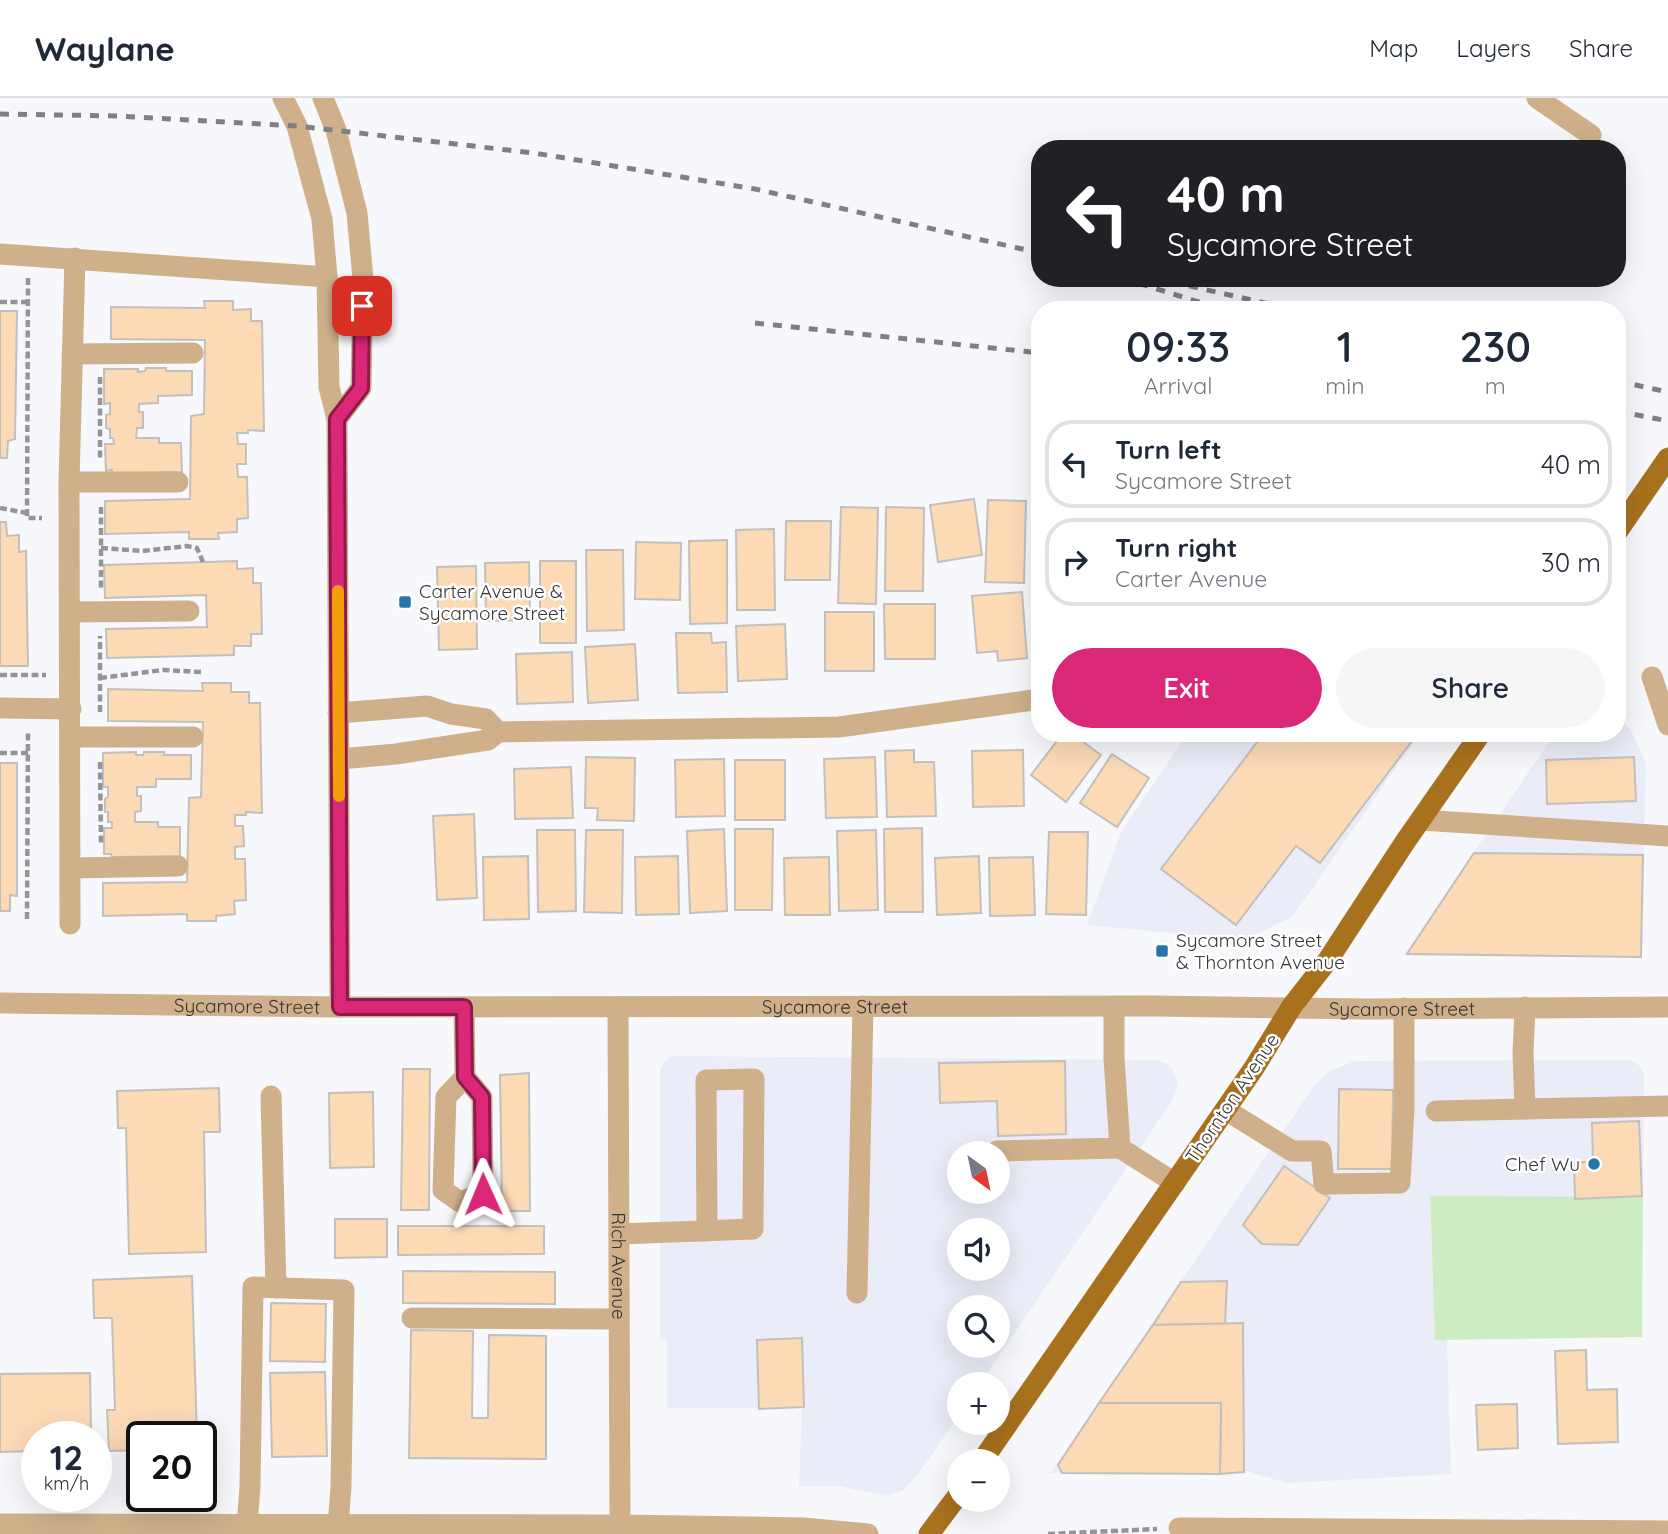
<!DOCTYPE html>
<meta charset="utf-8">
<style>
:root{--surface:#fff;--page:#f6f6f7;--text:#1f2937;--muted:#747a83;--line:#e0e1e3;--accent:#db2777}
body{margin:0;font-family:Quicksand,sans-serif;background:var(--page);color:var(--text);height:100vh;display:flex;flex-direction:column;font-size:26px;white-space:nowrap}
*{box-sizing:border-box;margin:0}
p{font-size:23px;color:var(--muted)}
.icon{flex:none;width:38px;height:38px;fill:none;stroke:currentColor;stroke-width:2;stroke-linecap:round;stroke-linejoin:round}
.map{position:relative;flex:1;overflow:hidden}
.drawer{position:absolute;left:1031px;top:203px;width:595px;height:441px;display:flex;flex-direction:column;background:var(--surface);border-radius:28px;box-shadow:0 7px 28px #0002}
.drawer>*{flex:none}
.top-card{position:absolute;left:1031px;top:42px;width:595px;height:147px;border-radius:28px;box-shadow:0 7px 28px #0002;background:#202124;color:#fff;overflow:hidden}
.needle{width:46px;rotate:147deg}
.buttons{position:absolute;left:947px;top:1043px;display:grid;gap:14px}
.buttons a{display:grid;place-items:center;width:63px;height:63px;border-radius:50%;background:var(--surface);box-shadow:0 7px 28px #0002;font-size:35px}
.speed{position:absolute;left:21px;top:1323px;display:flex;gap:14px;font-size:35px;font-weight:700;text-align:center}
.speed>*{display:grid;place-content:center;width:91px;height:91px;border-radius:50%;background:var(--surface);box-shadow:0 7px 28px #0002;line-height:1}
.speed small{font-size:18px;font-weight:400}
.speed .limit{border:4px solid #111;border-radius:10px;background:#fff;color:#111}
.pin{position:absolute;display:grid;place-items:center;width:60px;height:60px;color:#fff;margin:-30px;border-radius:14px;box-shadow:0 4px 10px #0006}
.me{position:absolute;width:77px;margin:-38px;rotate:359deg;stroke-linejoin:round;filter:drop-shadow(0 0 5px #0008)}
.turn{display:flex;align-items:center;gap:24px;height:147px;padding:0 21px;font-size:32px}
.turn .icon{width:91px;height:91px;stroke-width:2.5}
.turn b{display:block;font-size:49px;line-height:60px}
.eta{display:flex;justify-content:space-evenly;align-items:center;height:119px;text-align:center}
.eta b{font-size:42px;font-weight:600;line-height:49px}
.primary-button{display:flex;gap:14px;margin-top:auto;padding:14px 21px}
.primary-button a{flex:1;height:80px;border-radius:42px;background:var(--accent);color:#fff;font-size:28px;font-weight:600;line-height:80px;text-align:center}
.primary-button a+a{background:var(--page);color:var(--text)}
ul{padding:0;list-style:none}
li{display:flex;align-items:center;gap:21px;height:88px;margin:0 14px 10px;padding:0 7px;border:4px solid var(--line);border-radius:28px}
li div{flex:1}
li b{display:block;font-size:26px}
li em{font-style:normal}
header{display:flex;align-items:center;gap:42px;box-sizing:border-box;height:98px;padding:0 35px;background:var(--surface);border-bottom:2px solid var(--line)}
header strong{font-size:33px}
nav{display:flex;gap:38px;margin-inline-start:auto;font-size:24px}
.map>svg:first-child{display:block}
.built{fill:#eaecf7;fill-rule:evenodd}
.green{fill:#ceecc3}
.building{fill:#fddab6;stroke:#c2c0bd;stroke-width:2}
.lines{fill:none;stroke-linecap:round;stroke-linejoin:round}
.path{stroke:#949597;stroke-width:4.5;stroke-dasharray:7 3.5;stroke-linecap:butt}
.minor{stroke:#cfb08b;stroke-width:21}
.major{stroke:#a8711e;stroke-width:21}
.rail{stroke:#808082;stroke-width:5;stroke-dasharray:9 9;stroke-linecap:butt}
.route-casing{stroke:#8e194d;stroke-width:18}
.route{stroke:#db2777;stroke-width:12}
.slow{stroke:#f59e0b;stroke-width:12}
.poi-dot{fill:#2576a7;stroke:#fff;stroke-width:2.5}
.labels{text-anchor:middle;stroke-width:5;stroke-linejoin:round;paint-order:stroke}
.poi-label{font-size:19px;fill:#353536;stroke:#fff;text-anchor:start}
.street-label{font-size:19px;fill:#353536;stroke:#fff}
</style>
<header>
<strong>Waylane</strong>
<nav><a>Map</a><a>Layers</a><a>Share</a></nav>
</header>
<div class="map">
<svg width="1668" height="1436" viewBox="0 0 1668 1436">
<rect width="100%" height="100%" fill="#f7f8fb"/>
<!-- built -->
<g class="built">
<path d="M1617,618L1631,632L1646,666L1641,857H1404L1555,635H1617Z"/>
<path d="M1188,635H1420L1293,818L1246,842L1087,827L1122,732Z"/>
<path d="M672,958L1156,962L1168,966L1174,974L1178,984L1175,996L1170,1006L980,1286H959V1317L917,1378L903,1392L887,1398L838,1388H799L802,1310H667V1242L660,1241V972L665,963ZM959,1055H998V1094H959ZM959,1132H998V1171H959ZM959,1209H998V1248H959Z"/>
<path d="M1630,962L1640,968L1644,978L1643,1099H1430L1435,1241L1447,1242L1451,1376L1287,1385L1246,1373L1050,1375L1316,985L1332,972L1355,963Z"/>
</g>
<!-- green -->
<path class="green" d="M1430,1098L1643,1099L1642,1239L1435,1242Z"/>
<!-- building -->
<g class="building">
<path d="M204,203H233V212L251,211V223H262L264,333L248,332V335H237L238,346H246V366H237L238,379H247L248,420L237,421V434L218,435L219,441H189V434L105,436V403L190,401L191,318L204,316L205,242L111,241V209L205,210Z"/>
<path d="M0,213H17L15,341L8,343L7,360H0Z"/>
<path d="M146,270H166V273H192V297L158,298V305L139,306V314H143V330H137L136,340H159V345H181L182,374L113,375L112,372L106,373L105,346H114L113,340H110V331L106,330V317L110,316V305L104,306V271H138V274L145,273Z"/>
<rect x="1034" y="390" width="6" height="83"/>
<path d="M974,401L982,457L938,464L930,407Z"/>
<path d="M988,402L1026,403L1024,485L985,484Z"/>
<path d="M841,409L878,410L876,506L838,505Z"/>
<path d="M886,409L924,410L923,493H885Z"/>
<path d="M786,423H831L830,482H785Z"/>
<path d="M0,424H6L7,438L19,437V454L26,453L28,568H0Z"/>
<path d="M774,431L775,512H737L736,432Z"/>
<path d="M727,442V525L690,526L689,443Z"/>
<path d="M636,444L681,445L680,502L635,501Z"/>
<path d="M586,452H623L624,532L587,533Z"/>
<path d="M237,463V471L253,470V485H261L262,536H251V548H234V557L107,560L106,531L207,529L206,497L105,500L104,467Z"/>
<rect x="540" y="463" width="36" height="82"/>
<path d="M529,464L530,522L486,523L485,465Z"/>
<path d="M476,468L477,551L439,552L437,469Z"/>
<rect x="1034" y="491" width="6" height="60"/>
<path d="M1022,494L1027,560L998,563L997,553L977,555L972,498Z"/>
<path d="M884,506H935V561H885Z"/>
<rect x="825" y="514" width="49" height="59"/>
<path d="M785,526L787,581L738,583L736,528Z"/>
<path d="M676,535H711L712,545L726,544L727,594L678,595Z"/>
<path d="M635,546L638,602L588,605L585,549Z"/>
<path d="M572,554L573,604L517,606L516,556Z"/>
<path d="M202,585H231V594H249V605H260L262,715L246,714V717H235V728H243L244,748L235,749V761H245L246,802L234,803L235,816L216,818V823H187V816L103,818V785L187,784L189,700L201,699L203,624L108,623V591L203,593Z"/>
<path d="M1063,635H1071L1101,657L1066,704L1031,677Z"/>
<path d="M1264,635H1418L1320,765L1296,748L1236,827L1161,771Z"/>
<path d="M914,652V664H934L936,718L887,719L885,653Z"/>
<path d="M1023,652L1024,708L973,709L972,653Z"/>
<path d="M136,654V657H143L144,654H164V657H191V681H156V689H137V698H141V713L135,714V724H158V729H180V758L112,759L111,756H104V730H112V724H108V714H105V701L108,699V689H103V655Z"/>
<path d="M1112,656L1149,680L1117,729L1080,705Z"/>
<path d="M586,659L635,660L634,723L597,722L598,710H585Z"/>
<path d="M875,659L877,719L826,720L824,661Z"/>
<path d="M1634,659L1636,703L1547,706L1546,662Z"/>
<path d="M724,661L725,718L676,719L675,662Z"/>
<rect x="735" y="662" width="50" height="60"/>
<path d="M0,665H17V798L10,797V813H0Z"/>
<path d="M571,669L573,720L515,721L514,671Z"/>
<path d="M474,716L477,800L437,802L433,718Z"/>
<path d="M922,730L923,814H885L884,731Z"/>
<path d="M724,731L727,813L690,815L687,733Z"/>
<path d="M735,731H773L772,812H735Z"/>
<path d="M537,732H575L576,813L538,814Z"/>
<path d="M586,732H623L622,815L584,814Z"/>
<path d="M876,732L878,812L839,813L837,733Z"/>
<path d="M1049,734H1088L1086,817L1046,816Z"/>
<path d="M1474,755L1643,757L1641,859L1407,856Z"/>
<path d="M528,758L529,821L484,822L483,759Z"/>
<path d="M678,758L679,816L636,817L635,759Z"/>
<path d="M979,758L981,815L937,817L935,760Z"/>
<path d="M829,759L830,817H785L784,760Z"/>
<path d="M1033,759L1035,817L990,818L989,760Z"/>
<path d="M1065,963L1066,1036L998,1038L997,1003L940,1005L939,965Z"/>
<path d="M403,971H430L429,1112H401Z"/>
<path d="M529,975L530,1113H502L500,977Z"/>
<path d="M219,990L220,1034H204L206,1154L129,1156L126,1030H118L117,993Z"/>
<path d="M1339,991L1393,992L1392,1071H1338Z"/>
<path d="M373,994L374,1069L330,1070L329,995Z"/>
<path d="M1639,1023L1642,1098L1575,1101L1574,1064H1593L1592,1025Z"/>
<path d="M1284,1068L1330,1100L1298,1147L1262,1146L1243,1127Z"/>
<path d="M335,1121H387V1159L335,1160Z"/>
<path d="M398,1128H544V1156L398,1157Z"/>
<path d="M403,1173L555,1174V1206L403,1205Z"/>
<path d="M192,1178L197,1339H142V1352L109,1353L107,1312H115L112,1220H94L93,1182Z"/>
<path d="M1227,1183L1225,1226L1153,1227L1181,1184Z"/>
<path d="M271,1205L326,1206L325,1264L270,1263Z"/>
<path d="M1243,1225L1244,1374L1220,1376L1221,1305H1099L1153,1227Z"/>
<path d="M411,1232L473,1233L472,1320H488L489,1237L546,1238V1361L409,1360Z"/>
<path d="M802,1240L804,1309L759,1311L757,1242Z"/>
<path d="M1586,1252L1587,1292L1617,1291L1618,1344L1558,1346L1555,1253Z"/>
<path d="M325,1274L327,1358L272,1359L270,1275Z"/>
<path d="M90,1275L91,1339H37V1353L0,1354V1276Z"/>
<path d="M1099,1305H1221L1220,1376L1062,1375L1058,1367Z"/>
<path d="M1517,1306L1518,1350L1478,1352L1476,1307Z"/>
</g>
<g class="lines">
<!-- path -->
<g class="path">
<path d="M28,180L27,420H42"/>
<path d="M0,204H27"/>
<path d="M100,279V362"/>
<path d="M101,409V491"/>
<path d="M0,410L27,415"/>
<path d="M101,450L142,453L187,448L197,450L203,464"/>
<path d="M0,577H46"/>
<path d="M100,580L163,572L201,574"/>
<path d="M100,614V538"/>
<path d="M0,655H28"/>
<path d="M100,664L101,747"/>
<path d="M27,821L28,633"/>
<path d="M1048,1436L1157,1431"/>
</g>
<!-- minor -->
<g class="minor">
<path d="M283,0L297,28L322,121L327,179L329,289L337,321L340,909"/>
<path d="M323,0L336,32L357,115L363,181L361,290L337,321"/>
<path d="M1537,0L1591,37"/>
<path d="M0,156L327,179"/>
<path d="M72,256L193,255"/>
<path d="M69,384H178"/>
<path d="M70,514L189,513"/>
<path d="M1652,579L1668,627"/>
<path d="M0,610L71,611"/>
<path d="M338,615L427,608L451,616L486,621L498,634"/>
<path d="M71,639H193"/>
<path d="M340,661L396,656L488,642L498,634L839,629L1040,601"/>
<path d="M1421,722L1668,738"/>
<path d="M71,770L178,768"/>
<path d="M70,826L69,384L75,160"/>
<path id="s1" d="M0,905L340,909L1154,908L1365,911L1668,909"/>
<path d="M464,909L465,979L482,999L483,1096L460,1104L443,1092L446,999L465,979"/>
<path id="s2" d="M618,909L620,1427"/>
<path d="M271,998L276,1190"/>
<path d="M1525,1010L1523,955L1525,909"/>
<path d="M1226,1012L1292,1053H1321L1324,1086L1400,1085L1404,1010V910"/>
<path d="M1436,1013L1668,1008"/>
<path d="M1120,1050L1175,1085"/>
<path d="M997,1053L1120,1050L1114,960V908"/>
<path d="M619,1136L753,1131L754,981L706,982L707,1133"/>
<path d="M857,1195L863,908"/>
<path d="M412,1220L619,1221"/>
<path d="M0,1426L620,1427L803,1430L868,1436"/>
<path d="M247,1428L250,1389L253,1189L344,1192L341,1389L338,1428"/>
<path d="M1179,1430L1668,1433"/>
</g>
<!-- major -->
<g class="major">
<path d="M1617,434L1668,360"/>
<path d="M982,1363L1254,970L1292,908L1328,862L1405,744L1481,635"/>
<path d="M929,1436L959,1396"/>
</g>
<!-- rail -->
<g class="rail">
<path d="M0,16L118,18L297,28L534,55L755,91L1040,155"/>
<path d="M1122,180L1224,212"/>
<path d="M1154,180L1296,212"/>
<path d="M755,225L1040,255"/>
<path d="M1617,283L1668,294"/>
<path d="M1617,313L1668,323"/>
</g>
</g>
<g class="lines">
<defs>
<path id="route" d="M362,208L361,290L337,321L340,909H464L465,979L482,999L483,1096"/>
</defs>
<!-- route casing -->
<use href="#route" class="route-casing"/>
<!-- route -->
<use href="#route" class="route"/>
<!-- slow -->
<path class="slow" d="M338,493L339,698"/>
</g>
<!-- markers -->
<g class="poi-dot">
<rect x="398" y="497" width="14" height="14" rx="3.5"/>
<rect x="1155" y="846" width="14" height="14" rx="3.5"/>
<circle cx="1594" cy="1066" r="7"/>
</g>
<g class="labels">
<!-- poi labels -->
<g class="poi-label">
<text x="419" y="500">Carter Avenue &amp;<tspan x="419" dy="22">Sycamore Street</tspan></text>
<text x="1176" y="849">Sycamore Street<tspan x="1176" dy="22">&amp; Thornton Avenue</tspan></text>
<text x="1580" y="1073" text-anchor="end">Chef Wu</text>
</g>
<!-- street labels -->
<g class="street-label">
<text dy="7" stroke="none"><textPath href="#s1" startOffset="247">Sycamore Street</textPath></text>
<text dy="7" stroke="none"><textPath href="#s1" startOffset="835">Sycamore Street</textPath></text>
<text dy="7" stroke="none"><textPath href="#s1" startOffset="1402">Sycamore Street</textPath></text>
<text transform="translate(1232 1000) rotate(-56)" y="7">Thornton Avenue</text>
<text dy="7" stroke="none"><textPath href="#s2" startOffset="259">Rich Avenue</textPath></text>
</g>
</g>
</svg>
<div class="buttons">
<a><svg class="needle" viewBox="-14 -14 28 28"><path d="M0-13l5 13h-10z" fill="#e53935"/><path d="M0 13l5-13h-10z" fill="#747a83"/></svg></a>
<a><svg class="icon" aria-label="sound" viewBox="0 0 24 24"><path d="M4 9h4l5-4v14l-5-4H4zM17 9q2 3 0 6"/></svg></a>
<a><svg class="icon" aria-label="search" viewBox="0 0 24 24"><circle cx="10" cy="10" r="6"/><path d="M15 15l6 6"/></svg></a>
<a>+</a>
<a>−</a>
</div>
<div class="speed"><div>12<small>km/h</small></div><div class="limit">20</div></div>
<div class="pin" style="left:362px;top:208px;background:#d93025"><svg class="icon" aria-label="arrive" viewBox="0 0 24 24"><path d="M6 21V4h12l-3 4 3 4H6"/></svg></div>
<svg class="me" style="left:483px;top:1096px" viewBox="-20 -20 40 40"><path d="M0-17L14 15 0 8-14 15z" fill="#db2777" stroke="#fff" stroke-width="4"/></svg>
<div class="top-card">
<div class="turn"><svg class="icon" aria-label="left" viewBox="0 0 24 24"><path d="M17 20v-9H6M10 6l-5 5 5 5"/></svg><div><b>40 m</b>Sycamore Street</div></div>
</div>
<section class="drawer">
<div class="eta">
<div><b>09:33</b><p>Arrival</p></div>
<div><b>1</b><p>min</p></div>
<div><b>230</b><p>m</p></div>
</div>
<ul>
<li><svg class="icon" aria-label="left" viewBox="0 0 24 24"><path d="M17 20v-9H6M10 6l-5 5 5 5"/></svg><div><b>Turn left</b><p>Sycamore Street</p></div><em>40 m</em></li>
<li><svg class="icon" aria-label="right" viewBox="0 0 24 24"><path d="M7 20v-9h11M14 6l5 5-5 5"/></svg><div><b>Turn right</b><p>Carter Avenue</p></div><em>30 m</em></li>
</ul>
<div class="primary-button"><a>Exit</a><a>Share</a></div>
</section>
</div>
